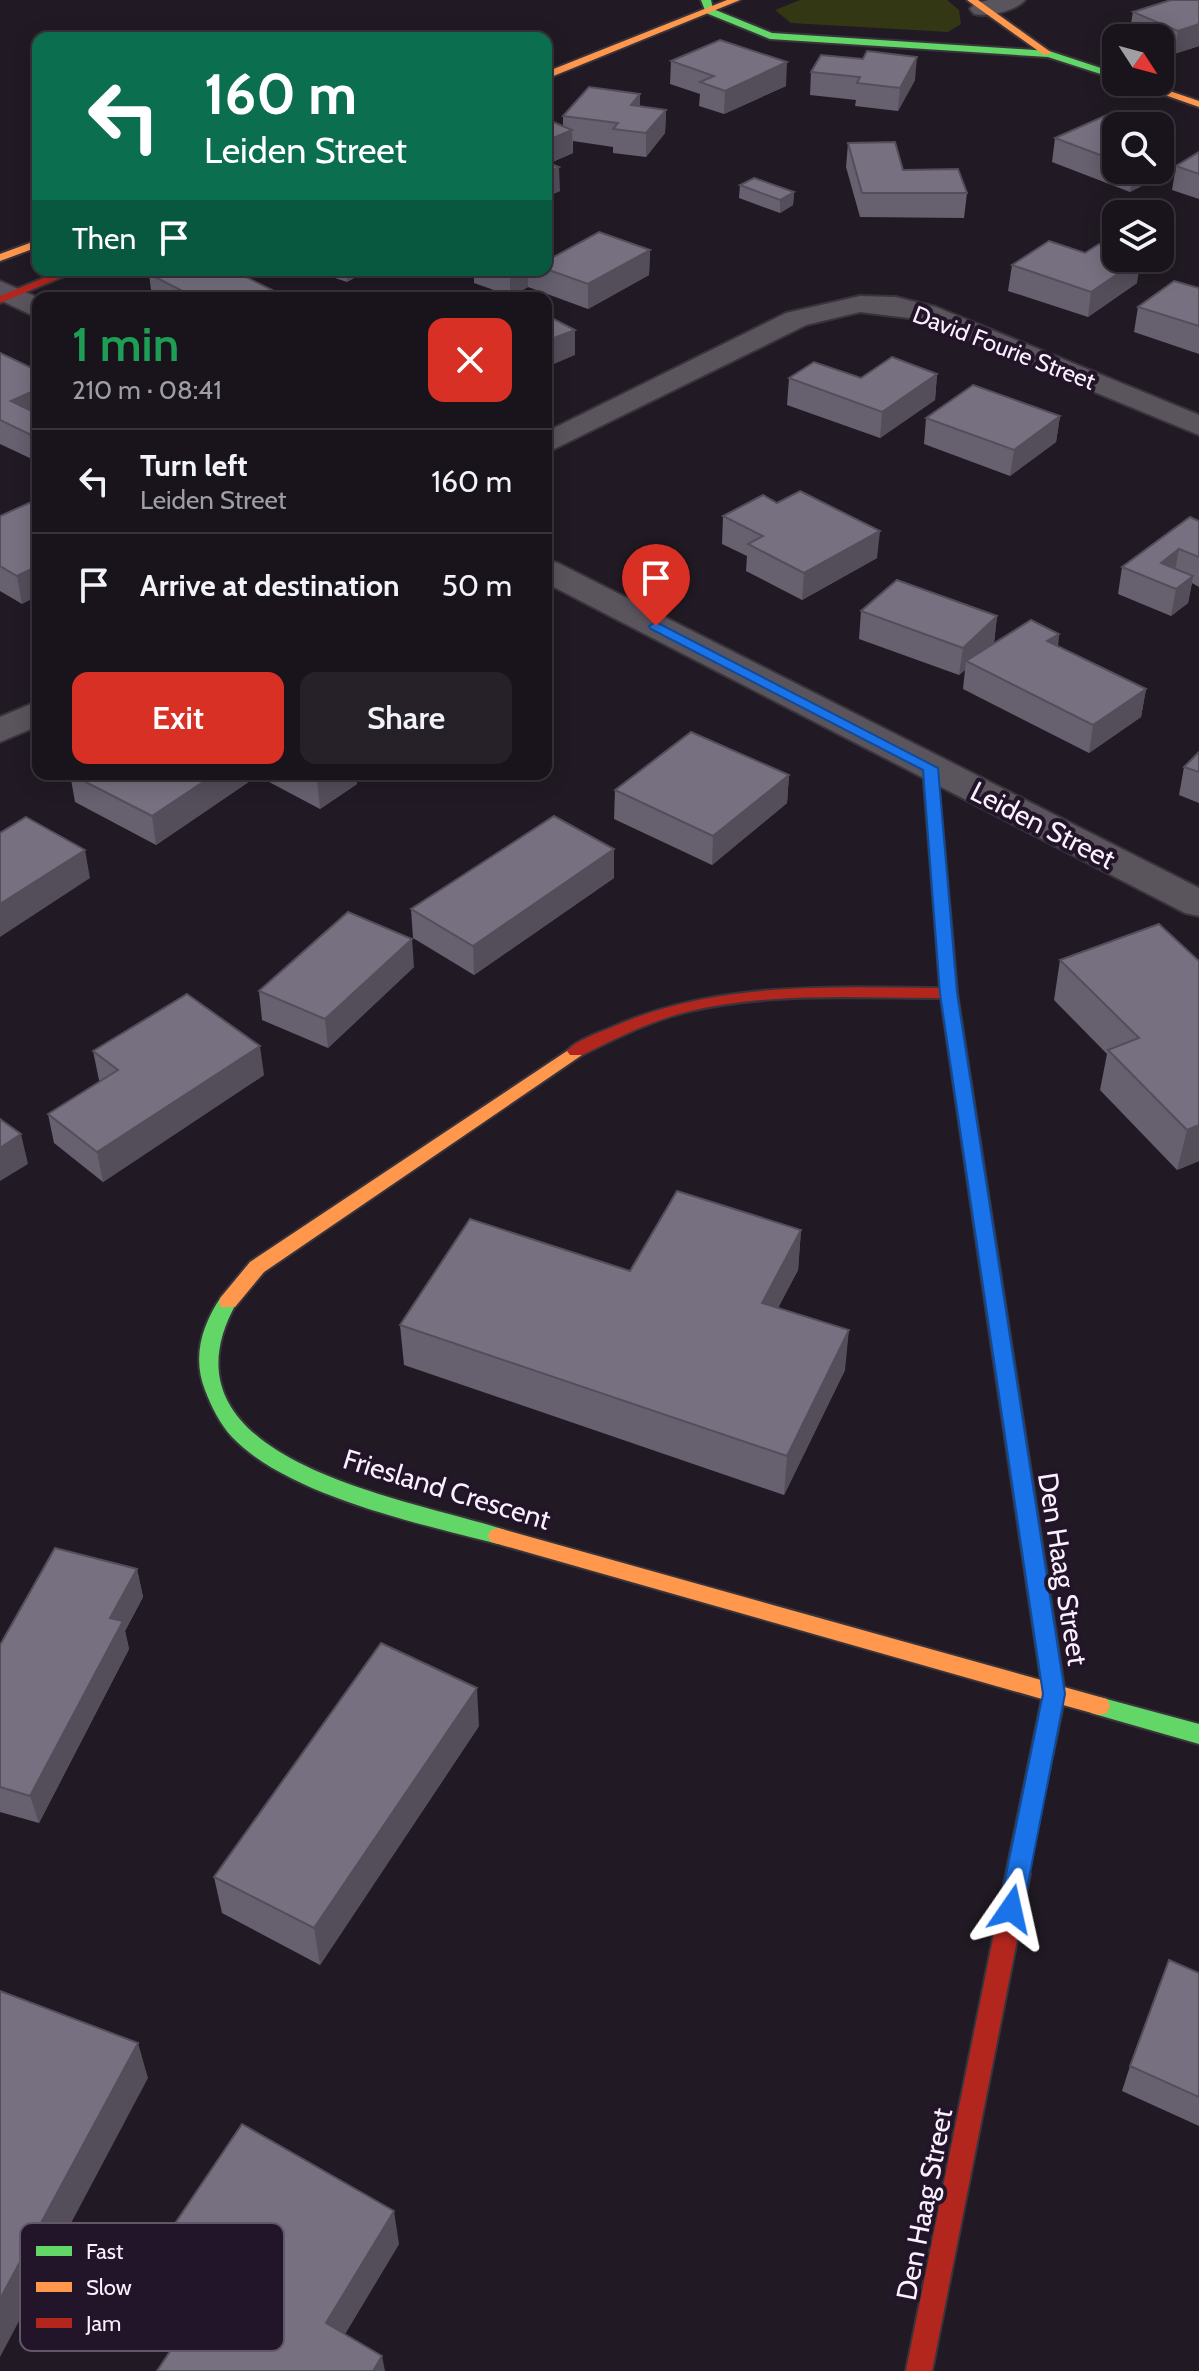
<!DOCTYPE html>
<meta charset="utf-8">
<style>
:root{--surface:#19141b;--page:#262128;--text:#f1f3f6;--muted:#9f9ea3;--line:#37333a;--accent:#d93025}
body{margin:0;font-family:Cabin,sans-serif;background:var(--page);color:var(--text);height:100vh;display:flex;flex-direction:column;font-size:30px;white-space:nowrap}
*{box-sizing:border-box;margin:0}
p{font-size:26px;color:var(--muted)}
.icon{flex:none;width:44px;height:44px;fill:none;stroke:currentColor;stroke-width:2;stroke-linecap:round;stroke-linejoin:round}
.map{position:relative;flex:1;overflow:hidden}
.panel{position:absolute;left:32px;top:292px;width:520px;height:488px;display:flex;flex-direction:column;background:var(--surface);border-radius:16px;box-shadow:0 4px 20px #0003,0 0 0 2px var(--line)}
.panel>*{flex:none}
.guide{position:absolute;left:32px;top:32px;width:520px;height:244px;border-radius:16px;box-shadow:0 4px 20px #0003,0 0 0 2px var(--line);background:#0b6e4f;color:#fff;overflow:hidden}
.needle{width:52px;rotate:126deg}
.fabs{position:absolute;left:1102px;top:24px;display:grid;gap:16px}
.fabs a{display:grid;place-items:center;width:72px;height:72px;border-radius:16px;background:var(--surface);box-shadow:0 4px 20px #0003,0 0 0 2px var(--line);font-size:40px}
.pin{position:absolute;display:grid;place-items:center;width:68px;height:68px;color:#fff;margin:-82px -34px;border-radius:50% 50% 50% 0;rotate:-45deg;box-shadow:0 0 8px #0007}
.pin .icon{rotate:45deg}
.me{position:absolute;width:88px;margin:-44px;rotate:11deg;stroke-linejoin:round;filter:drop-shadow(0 0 6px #0008)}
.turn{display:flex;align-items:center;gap:28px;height:168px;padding:0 40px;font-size:36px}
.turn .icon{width:104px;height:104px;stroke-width:2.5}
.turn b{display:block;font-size:56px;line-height:68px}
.then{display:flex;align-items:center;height:76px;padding:0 40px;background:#0003;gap:16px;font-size:30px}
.round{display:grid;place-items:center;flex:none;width:84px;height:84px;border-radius:16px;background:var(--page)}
.headline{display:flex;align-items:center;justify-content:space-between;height:136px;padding:0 40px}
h1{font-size:48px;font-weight:600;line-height:60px;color:#1e9e55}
.button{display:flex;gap:16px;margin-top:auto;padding:16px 40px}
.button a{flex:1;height:92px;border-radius:16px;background:var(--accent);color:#fff;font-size:32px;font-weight:600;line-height:92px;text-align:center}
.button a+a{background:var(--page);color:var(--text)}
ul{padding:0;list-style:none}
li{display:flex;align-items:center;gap:24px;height:104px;padding:0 40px;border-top:2px solid var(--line)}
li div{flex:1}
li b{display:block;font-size:30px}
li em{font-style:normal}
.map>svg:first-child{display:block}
.green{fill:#343714}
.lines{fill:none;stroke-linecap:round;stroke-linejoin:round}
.street-casing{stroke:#39343c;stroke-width:4}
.fast-casing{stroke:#39343c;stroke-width:4}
.slow-casing{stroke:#39343c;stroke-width:4}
.jam-casing{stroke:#39343c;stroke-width:4}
.street{fill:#5a545c;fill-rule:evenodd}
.fast{fill:#63d668;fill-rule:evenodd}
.slow{fill:#ff974d;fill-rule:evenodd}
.jam{fill:#b3261e;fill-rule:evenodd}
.wall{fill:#66606f}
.shaded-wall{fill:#534e5a}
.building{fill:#777081;stroke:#534e5a;stroke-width:2}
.route{fill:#1a73e8;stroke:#114b97;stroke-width:2}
.labels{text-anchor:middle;stroke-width:8;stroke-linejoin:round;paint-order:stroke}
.far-street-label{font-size:24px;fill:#faf0fe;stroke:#231529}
.street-label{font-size:28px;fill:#faf0fe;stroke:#231529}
.key{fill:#231529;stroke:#645769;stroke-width:2}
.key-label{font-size:22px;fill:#faf0fe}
</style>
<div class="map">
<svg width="1199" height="2371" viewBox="0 0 1199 2371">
<rect width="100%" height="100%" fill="#211a24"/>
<!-- green -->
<path class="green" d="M800,0H947L959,10L961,24L948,32L791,23L775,10Z"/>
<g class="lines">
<defs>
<g id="street">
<path d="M989,0H1025C1016,11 987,17 974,14L970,9L974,4Z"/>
<path d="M0,281L39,298L38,318L0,300Z"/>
<path d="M860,296L896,297L936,307L1199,415V435L917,319L860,312L806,325L546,453V432L786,313Z"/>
<path d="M546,560L558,563L1199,888V916L1185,913L546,583Z"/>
<path d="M38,701V726L0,742V717Z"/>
</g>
<g id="fast">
<path d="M701,0H711L713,9L772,33L1049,51L1116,73V79L1048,57L770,39L706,13Z"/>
<path d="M228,1295L235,1297L237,1302C147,1461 408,1498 505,1530L508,1536L505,1542L498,1544C421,1524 288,1496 232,1437C220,1424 211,1406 205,1390C192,1357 202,1325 221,1297Z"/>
<path d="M1099,1697L1199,1724V1744L1091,1713L1088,1706L1091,1699Z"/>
</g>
<g id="slow">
<path d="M727,0H740L546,79V72Z"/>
<path d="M967,0H978L1052,53L1044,55Z"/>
<path d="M1128,82H1143L1199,101V107Z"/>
<path d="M38,240V247L0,261V254Z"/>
<path d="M930,764L937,768L952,934L944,939L936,934L923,768Z"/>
<path d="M576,1045L582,1047L585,1051L582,1055L264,1272L235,1307H221L219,1302L221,1297L250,1262Z"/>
<path d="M1002,1342L1009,1344L1012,1349L1064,1687L1107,1699L1110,1706L1107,1713L1099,1715L1063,1705L1026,1881L1018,1884L1010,1881L1006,1874L1042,1699L498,1544L491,1542L488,1536L491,1530L498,1528L1041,1680L992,1349L995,1344Z"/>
</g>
<g id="jam">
<path d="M63,270H79L0,303V296Z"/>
<path d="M944,929L952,934L957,993L1012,1349L1009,1354H995L992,1349L941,998C858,998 772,992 690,1011C652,1020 617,1038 582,1055H570L567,1051C577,1040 596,1034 610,1028C715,981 828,987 940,988L936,934Z"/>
<path d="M1018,1864L1026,1867L1030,1874L932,2371H906L1006,1874L1010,1867Z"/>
</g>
</defs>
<!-- street casing -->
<use href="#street" class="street-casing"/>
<!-- fast casing -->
<use href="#fast" class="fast-casing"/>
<!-- slow casing -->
<use href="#slow" class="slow-casing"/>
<!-- jam casing -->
<use href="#jam" class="jam-casing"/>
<!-- street -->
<use href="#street" class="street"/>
<!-- fast -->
<use href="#fast" class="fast"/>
<!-- slow -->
<use href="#slow" class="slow"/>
<!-- jam -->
<use href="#jam" class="jam"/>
</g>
<!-- wall -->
<g class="wall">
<path d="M1199,0V46L1174,54L1160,48V38H1137L1129,35L1133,12Z"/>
<path d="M671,61L786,86L724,114L699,106L700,94L670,84Z"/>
<path d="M811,72L915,80L898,111L855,106L856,100L810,95Z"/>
<path d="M640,94V106L666,110L665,133L646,157L613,153V147L573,141V153L550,163L560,191L546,197V119L563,126V116Z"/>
<path d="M1116,126V170H1157L1155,179L1130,192L1052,162L1055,138Z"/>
<path d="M848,143L903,170L967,193L964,218L860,217L846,167Z"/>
<path d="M1199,152V199L1172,190L1176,166Z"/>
<path d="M740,185L794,192L793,205L780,213L739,198Z"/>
<path d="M650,250L649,275L588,309L528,287L511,296L474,283V270H546V258L550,259Z"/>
<path d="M1085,253L1137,283L1088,317L1008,291L1012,265Z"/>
<path d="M311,270H368L347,282Z"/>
<path d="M149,274L278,293V298H152Z"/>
<path d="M1199,288V354L1134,332L1138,307Z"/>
<path d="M0,353L38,371V458L34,460L0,444Z"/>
<path d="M937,374L935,400L880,438L787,405L789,378H861Z"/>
<path d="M1060,416L1056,442L1010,476L924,444L926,418Z"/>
<path d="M38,499L22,604L0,591V516Z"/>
<path d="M777,503L877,558L802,600L746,571L747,556L722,544L723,516Z"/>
<path d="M1199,521V587L1192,583L1188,603L1171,616L1118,594L1122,567Z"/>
<path d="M861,611L997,616L994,643L1059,634L1058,646L1146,689L1141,717L1089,753L963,689L965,670L959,675L859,639Z"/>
<path d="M1199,752V803L1179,795L1184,767Z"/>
<path d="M70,774H249L250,781L156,845L75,802Z"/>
<path d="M254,774H356L357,784L320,809Z"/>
<path d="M789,775L787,803L712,865L614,819L615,790Z"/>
<path d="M614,878L474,975L413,938L411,909Z"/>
<path d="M1060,960L1199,961V1161L1177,1170L1100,1090L1107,1054L1054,1000Z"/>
<path d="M414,967L328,1048L262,1020L259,991Z"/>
<path d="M93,1051L264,1075L103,1182L54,1143L48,1114L100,1081L99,1080Z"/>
<path d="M801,1230L798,1270L778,1308L845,1370L784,1495L404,1365L400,1325Z"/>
<path d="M137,1569L143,1597L125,1631L129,1649L39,1823L0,1812V1645Z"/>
<path d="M479,1726L320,1965L222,1913L214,1877Z"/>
<path d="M1199,1973V2126L1122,2091L1130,2066Z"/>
<path d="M399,2244L345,2334L194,2316L160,2295L149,2262Z"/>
</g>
<!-- shaded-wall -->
<g class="shaded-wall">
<path d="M1199,24V46L1174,54L1178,31Z"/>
<path d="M917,57L915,80L898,111L900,88Z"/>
<path d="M787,62L786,86L724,114L725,91Z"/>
<path d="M640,94V118L631,105Z"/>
<path d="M666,110L665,133L646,157V133Z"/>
<path d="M572,130L573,153L546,165V141Z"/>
<path d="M559,167L560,191L546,197V173Z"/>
<path d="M1133,170H1157L1155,179L1130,192Z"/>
<path d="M794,192L793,205L780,213V200Z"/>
<path d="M650,250L649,275L588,309V284Z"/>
<path d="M1141,258L1137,283L1088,317L1091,292Z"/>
<path d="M346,270H368L347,282Z"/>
<path d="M512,270H528V287L510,297V271Z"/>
<path d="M278,293V298H265Z"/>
<path d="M575,330V355L547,367L546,341Z"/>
<path d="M937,374L935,400L880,438L882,412Z"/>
<path d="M38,389V417L11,401Z"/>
<path d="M1060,416L1056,442L1010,476L1014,450Z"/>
<path d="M38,429V458L34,460L29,434Z"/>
<path d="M880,531L877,558L802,600L804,573Z"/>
<path d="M1179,549L1174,576L1161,563Z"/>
<path d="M38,566V596L22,604L17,576Z"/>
<path d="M1193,576L1188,603L1171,616L1176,589Z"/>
<path d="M997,616L994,643L966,661L965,670L959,675L963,648Z"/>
<path d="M1059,634L1055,661L1047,641Z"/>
<path d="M1146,689L1141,717L1089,753L1093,725Z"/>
<path d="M215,774H249L250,781L156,845L152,816Z"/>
<path d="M326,774H356L357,784L320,809L317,780Z"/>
<path d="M789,775L787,803L712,865L713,836Z"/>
<path d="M614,849V878L474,975L473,946Z"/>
<path d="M85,850L90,878L0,937V904Z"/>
<path d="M412,939L414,967L328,1048L325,1019Z"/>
<path d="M260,1046L264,1075L103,1182L97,1152Z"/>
<path d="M1199,1125V1161L1177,1170L1187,1130Z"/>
<path d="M21,1134L28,1164L0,1181V1148Z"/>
<path d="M801,1230L798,1270L759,1343L762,1303Z"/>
<path d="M849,1330L845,1370L784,1495L787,1456Z"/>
<path d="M137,1569L143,1597L125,1631L129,1649L39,1823L30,1796L110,1618Z"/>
<path d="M477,1688L479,1726L320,1965L314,1928Z"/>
<path d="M138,2043L148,2078L0,2357V2299Z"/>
<path d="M394,2211L399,2244L333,2354L326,2323Z"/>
<path d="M382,2356L385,2371H373Z"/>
</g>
<!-- building -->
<g class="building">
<path d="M1171,0H1199V24L1178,31L1133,12Z"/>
<path d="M720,40L787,62L725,91L700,82L714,76L671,61Z"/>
<path d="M867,51L917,57L900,88L857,83L860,77L811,72L821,55L863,59Z"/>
<path d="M589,87L640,94L631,105L666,110L646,133L613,129L618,123L563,116Z"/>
<path d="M1109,114L1142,126H1116V161L1055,138Z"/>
<path d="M546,119L572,130L546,141Z"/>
<path d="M895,142L903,170L958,169L967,193H862L848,143Z"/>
<path d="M1199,152V174L1176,166Z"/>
<path d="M546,162L559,167L546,173Z"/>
<path d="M754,178L794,192L780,200L740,185Z"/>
<path d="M599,232L650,250L588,284L546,269V258L550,259Z"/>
<path d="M1049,241L1085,253L1099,244L1116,250V258H1141L1091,292L1012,265Z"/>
<path d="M158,270H232L278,293L265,298H196L149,274Z"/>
<path d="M1174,281L1199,288V326L1138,307Z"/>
<path d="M508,295L514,298H500Z"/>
<path d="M546,315L575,330L546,341Z"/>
<path d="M0,353L38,371V389L11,401L38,414V429L29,434L0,420Z"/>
<path d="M892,357L937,374L882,412L789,378L814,362L861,378Z"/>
<path d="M973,385L1060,416L1014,450L926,418Z"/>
<path d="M800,491L880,531L804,573L748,544L763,536L723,516L763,495L777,503Z"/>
<path d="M38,499V566L17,576L0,566V516Z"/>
<path d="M1190,517L1199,521V557L1179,549L1161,563L1193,576L1176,589L1122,567Z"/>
<path d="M897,580L997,616L963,648L861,611Z"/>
<path d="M1031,620L1059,634L1047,641L1146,689L1093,725L966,661Z"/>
<path d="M691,732L789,775L713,836L615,790Z"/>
<path d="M1199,752V772L1184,767Z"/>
<path d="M70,774H215L152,816Z"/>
<path d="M305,774H326L317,780Z"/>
<path d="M554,816L614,849L473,946L411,909Z"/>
<path d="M26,817L85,850L0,904V833Z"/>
<path d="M348,912L412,939L325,1019L259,991Z"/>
<path d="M1159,924L1199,961V1125L1187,1130L1108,1050L1139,1038L1060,960Z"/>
<path d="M187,994L260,1046L97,1152L48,1114L118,1070L93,1051Z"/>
<path d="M0,1119L21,1134L0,1148Z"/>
<path d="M677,1191L801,1230L762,1303L849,1330L787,1456L400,1325L470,1219L630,1271Z"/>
<path d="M55,1548L137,1569L110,1618L123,1621L30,1796L0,1787V1645Z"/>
<path d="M381,1643L477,1688L314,1928L214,1877Z"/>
<path d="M1169,1960L1199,1973V2097L1130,2066Z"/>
<path d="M0,1991L138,2043L0,2299Z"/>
<path d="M242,2124L394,2211L326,2323L382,2356L373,2371H157L206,2297L149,2262Z"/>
</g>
<!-- route -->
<path class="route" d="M656,622L938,768L957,993L1065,1694L1023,1909L1019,1917L1011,1920L1003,1917L999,1909L1043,1694L940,993L923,770L651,629L649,626Z"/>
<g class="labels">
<!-- far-street labels -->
<g class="far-street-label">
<text transform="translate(1004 348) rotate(21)" y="8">David Fourie Street</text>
</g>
<!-- street labels -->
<g class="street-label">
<text transform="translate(1043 825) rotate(27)" y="10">Leiden Street</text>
<text transform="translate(447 1489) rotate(17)" y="10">Friesland Crescent</text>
<text transform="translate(1063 1569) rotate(81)" y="10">Den Haag Street</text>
<text transform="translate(924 2204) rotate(-79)" y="10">Den Haag Street</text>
</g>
</g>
<!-- legend -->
<rect x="20" y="2223" width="264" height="128" rx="12" class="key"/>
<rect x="36" y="2246" width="36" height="10" fill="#63d668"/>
<rect x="36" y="2282" width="36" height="10" fill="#ff974d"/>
<rect x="36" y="2318" width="36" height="10" fill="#b3261e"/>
<g class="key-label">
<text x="86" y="2259">Fast</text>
<text x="86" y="2295">Slow</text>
<text x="86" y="2331">Jam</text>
</g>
</svg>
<div class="fabs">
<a><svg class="needle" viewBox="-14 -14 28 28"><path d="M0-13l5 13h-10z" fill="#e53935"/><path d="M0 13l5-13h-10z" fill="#9f9ea3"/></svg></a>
<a><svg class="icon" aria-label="search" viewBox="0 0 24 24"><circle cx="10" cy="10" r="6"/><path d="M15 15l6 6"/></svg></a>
<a><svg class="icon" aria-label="layers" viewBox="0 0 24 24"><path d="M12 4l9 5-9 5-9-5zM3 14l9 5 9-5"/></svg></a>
</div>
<div class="pin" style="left:656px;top:626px;background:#d93025"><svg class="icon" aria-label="arrive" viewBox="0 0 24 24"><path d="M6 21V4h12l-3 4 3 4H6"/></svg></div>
<svg class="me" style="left:1011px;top:1909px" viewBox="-20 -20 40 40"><path d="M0-17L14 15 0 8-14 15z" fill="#1a73e8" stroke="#fff" stroke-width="4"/></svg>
<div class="guide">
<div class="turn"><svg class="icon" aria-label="left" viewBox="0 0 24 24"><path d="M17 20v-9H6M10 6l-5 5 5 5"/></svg><div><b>160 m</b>Leiden Street</div></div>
<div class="then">Then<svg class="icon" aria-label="arrive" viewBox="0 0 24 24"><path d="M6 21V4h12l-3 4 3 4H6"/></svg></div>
</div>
<section class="panel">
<div class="headline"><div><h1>1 min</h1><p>210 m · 08:41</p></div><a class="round" style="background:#d93025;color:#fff"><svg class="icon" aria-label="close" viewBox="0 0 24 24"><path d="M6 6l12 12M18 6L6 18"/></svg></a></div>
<ul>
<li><svg class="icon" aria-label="left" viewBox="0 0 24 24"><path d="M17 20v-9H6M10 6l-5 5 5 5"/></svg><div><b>Turn left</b><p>Leiden Street</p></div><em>160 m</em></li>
<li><svg class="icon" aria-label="arrive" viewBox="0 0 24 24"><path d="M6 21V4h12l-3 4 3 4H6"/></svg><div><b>Arrive at destination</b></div><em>50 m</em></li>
</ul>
<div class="button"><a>Exit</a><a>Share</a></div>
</section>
</div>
